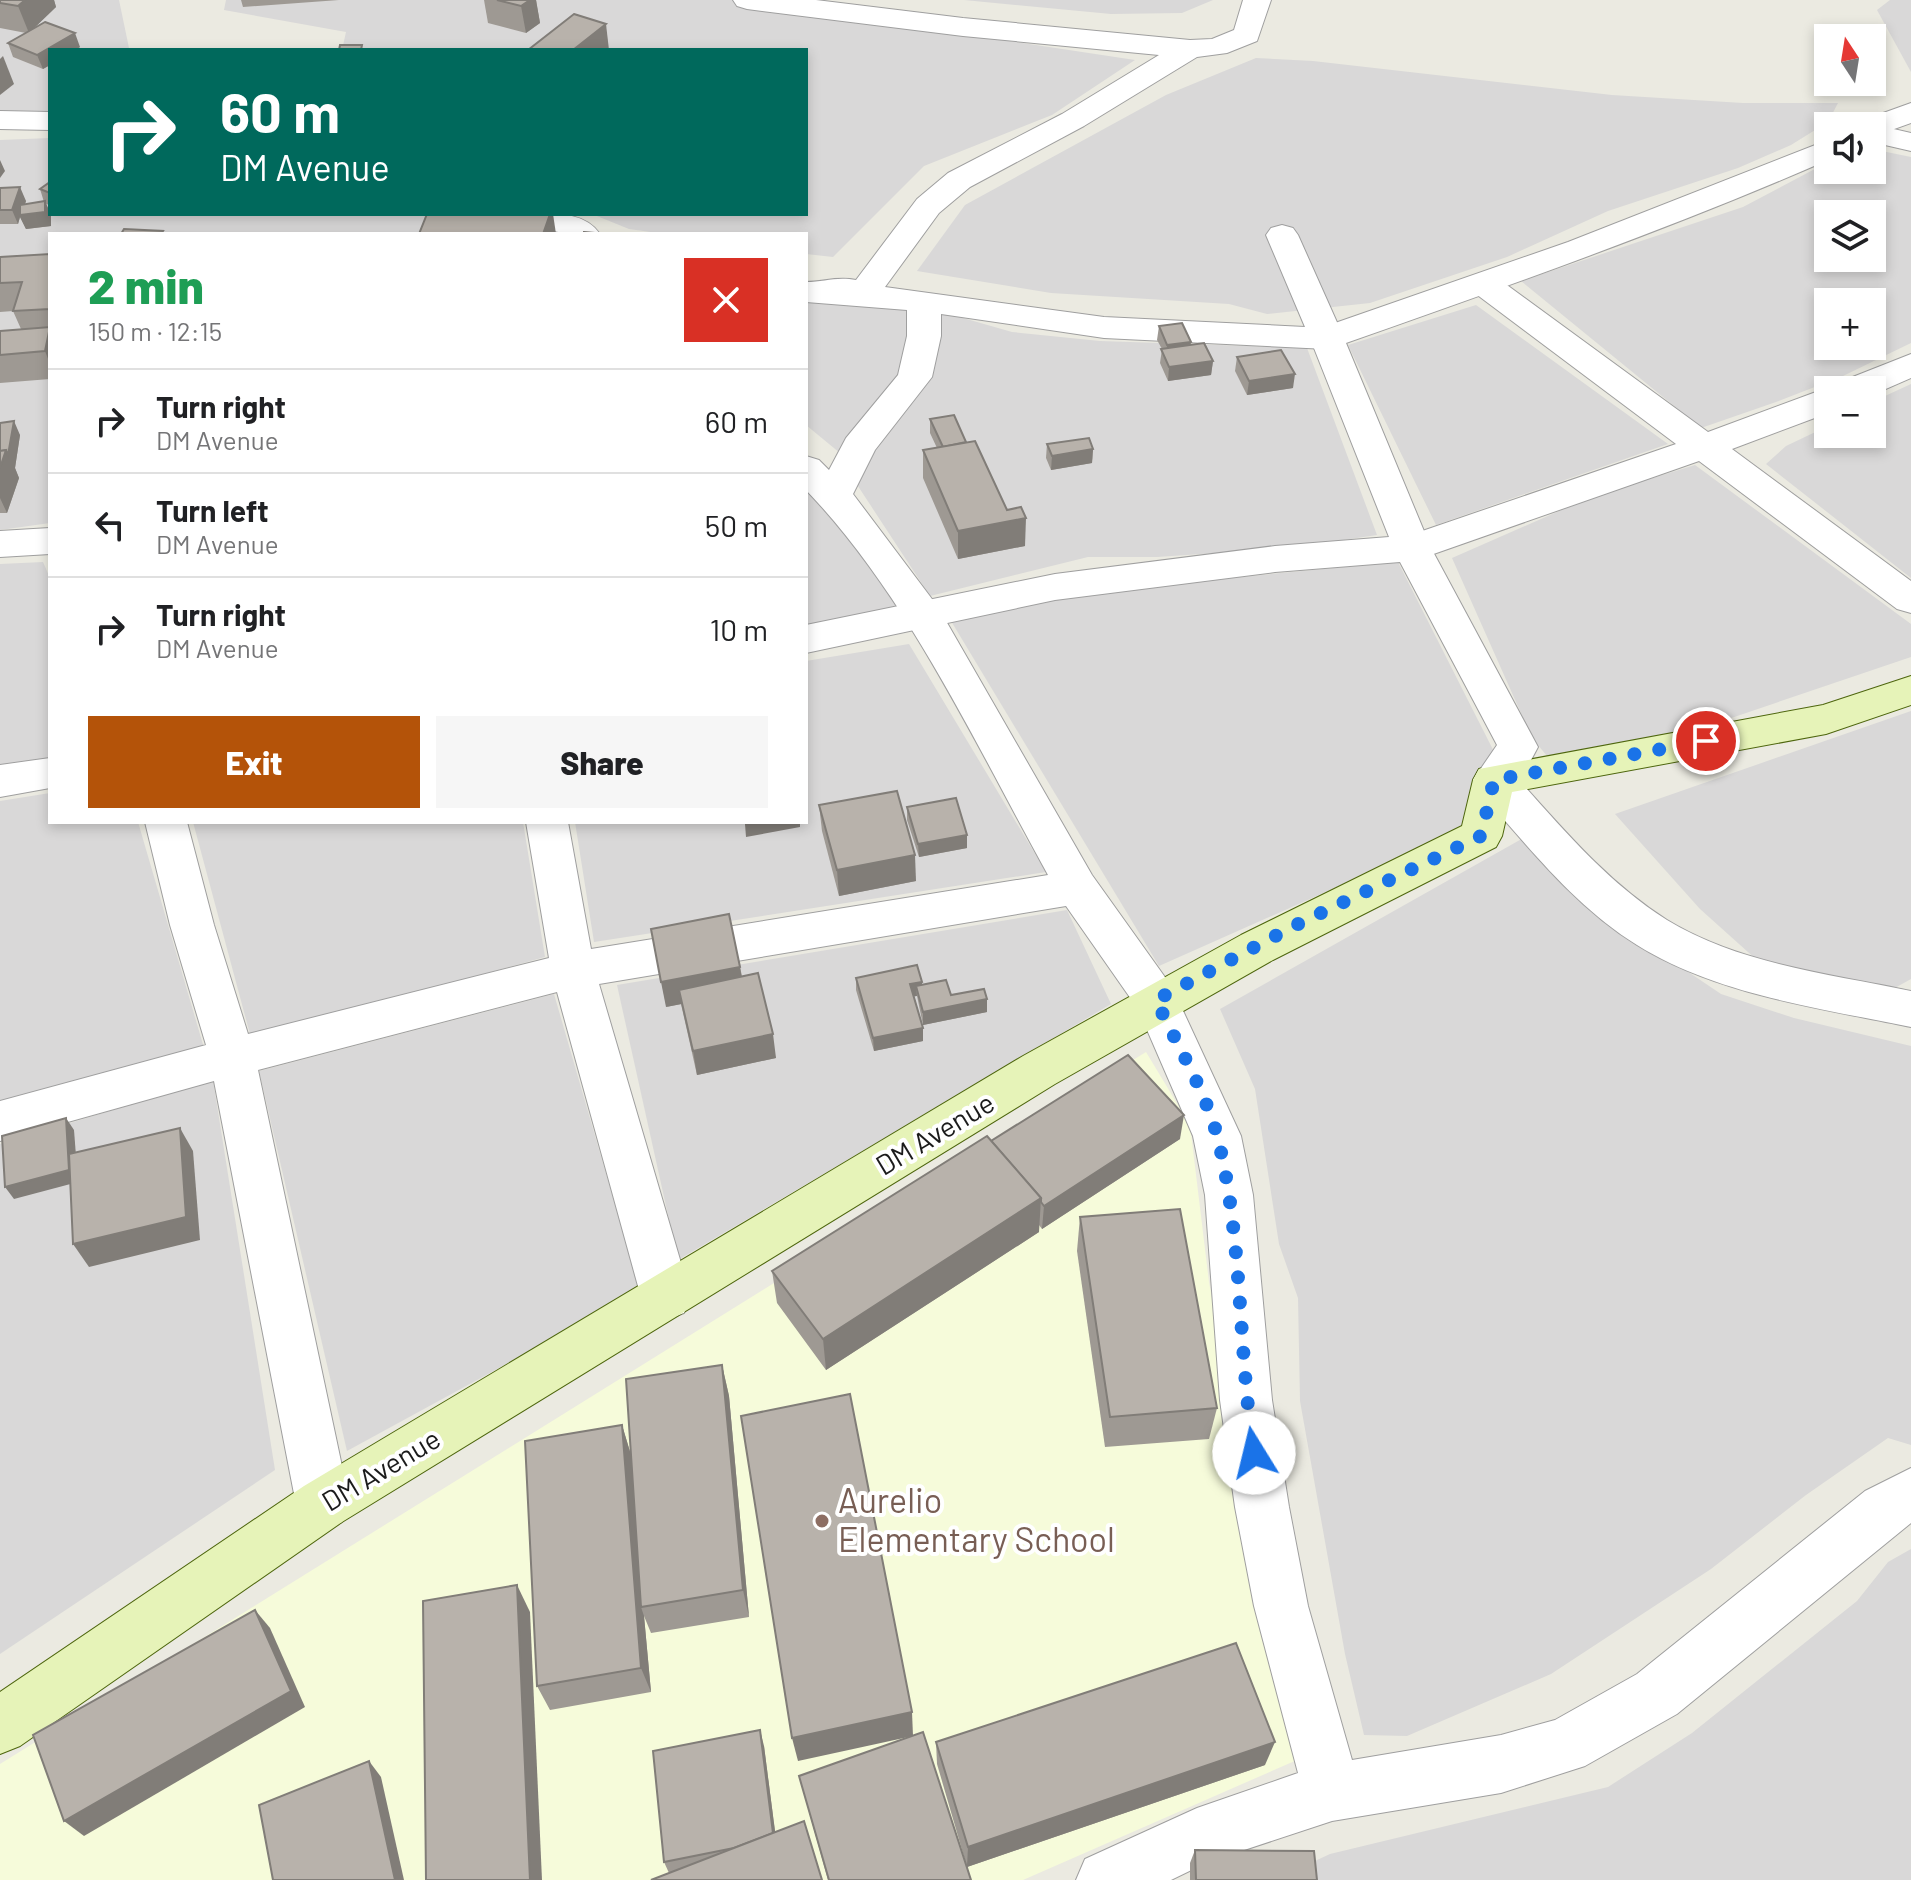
<!DOCTYPE html>
<meta charset="utf-8">
<style>
:root{--surface:#fff;--page:#f6f6f6;--text:#202124;--muted:#757577;--line:#e0e0e0;--accent:#b45309}
body{margin:0;font-family:Barlow,sans-serif;background:var(--page);color:var(--text);height:100vh;display:flex;flex-direction:column;font-size:30px;white-space:nowrap}
*{box-sizing:border-box;margin:0}
p{font-size:26px;color:var(--muted)}
.icon{flex:none;width:44px;height:44px;fill:none;stroke:currentColor;stroke-width:2;stroke-linecap:round;stroke-linejoin:round}
.map{position:relative;flex:1;overflow:hidden}
.drawer{position:absolute;left:48px;top:232px;width:760px;height:592px;display:flex;flex-direction:column;background:var(--surface);border-radius:0px;box-shadow:0 4px 12px #0003}
.drawer>*{flex:none}
.top-card{position:absolute;left:48px;top:48px;width:760px;height:168px;border-radius:0px;box-shadow:0 4px 12px #0003;background:#00695c;color:#fff;overflow:hidden}
.needle{width:52px;rotate:348deg}
.controls{position:absolute;left:1814px;top:24px;display:grid;gap:16px}
.controls a{display:grid;place-items:center;width:72px;height:72px;border-radius:0px;background:var(--surface);box-shadow:0 4px 12px #0003;font-size:40px}
.pin{position:absolute;display:grid;place-items:center;width:68px;height:68px;color:#fff;margin:-34px;border:4px solid #fff;border-radius:50%;box-shadow:0 2px 8px #0007}
.me{position:absolute;width:88px;margin:-44px;rotate:351deg;stroke-linejoin:round;filter:drop-shadow(0 0 6px #0008)}
.turn{display:flex;align-items:center;gap:28px;height:168px;padding:0 40px;font-size:36px}
.turn .icon{width:104px;height:104px;stroke-width:2.5}
.turn b{display:block;font-size:56px;line-height:68px}
.round{display:grid;place-items:center;flex:none;width:84px;height:84px;border-radius:0px;background:var(--page)}
.summary{display:flex;align-items:center;justify-content:space-between;height:136px;padding:0 40px}
h1{font-size:48px;font-weight:800;line-height:60px;color:#1e9e55}
.primary-button{display:flex;gap:16px;margin-top:auto;padding:16px 40px}
.primary-button a{flex:1;height:92px;border-radius:0px;background:var(--accent);color:#fff;font-size:32px;font-weight:800;line-height:92px;text-align:center}
.primary-button a+a{background:var(--page);color:var(--text)}
ul{padding:0;list-style:none}
li{display:flex;align-items:center;gap:24px;height:104px;padding:0 40px;border-top:2px solid var(--line)}
li div{flex:1}
li b{display:block;font-size:30px}
li em{font-style:normal}
.map>svg:first-child{display:block}
.residential{fill:#d9d8d8;fill-rule:evenodd}
.education{fill:#f6fbda}
.lines{fill:none;stroke-linecap:round;stroke-linejoin:round}
.minor-casing{stroke:#9f9f9f;stroke-width:2}
.tertiary-casing{stroke:#9f9f9f;stroke-width:2}
.secondary-casing{stroke:#4e660e;stroke-width:2}
.minor{fill:#fff;fill-rule:evenodd}
.tertiary{fill:#fff;fill-rule:evenodd}
.secondary{fill:#e6f3b8;fill-rule:evenodd}
.wall{fill:#9e9993}
.shaded-wall{fill:#817d78}
.building{fill:#b8b2ab;stroke:#817d78;stroke-width:2}
.route{stroke:#1a73e8;stroke-width:14;stroke-dasharray:0 25.2}
.education-dot{fill:#8d6e63;stroke:#fff;stroke-width:3}
.labels{text-anchor:middle;stroke-width:8;stroke-linejoin:round;paint-order:stroke}
.street-label{font-size:28px;fill:#1b1b1b;stroke:#fff}
.near-education-label{font-size:34px;fill:#785e54;stroke:#fff;text-anchor:start}
</style>
<div class="map">
<svg width="1911" height="1880" viewBox="0 0 1911 1880">
<rect width="100%" height="100%" fill="#ebeae1"/>
<!-- residential -->
<g class="residential">
<path d="M0,0H119L129,48L138,50H50V111L0,113Z"/>
<path d="M226,0H739L1135,60L1052,115L924,166L833,257L806,254V234H665L629,229L592,214H806V50H342L346,32L224,10Z"/>
<path d="M964,0H1213L1182,13L1111,14Z"/>
<path d="M1890,0H1911V72L1877,10Z"/>
<path d="M1256,58L1313,61L1612,95L1743,103H1838L1828,122L1791,145L1738,168L1608,211L1507,257L1370,303L1267,314L1229,304L1051,293L917,271L965,205L1166,95Z"/>
<path d="M50,138V214H548L571,234H50V269L0,267V140Z"/>
<path d="M1872,149L1911,157V343L1843,376L1776,402L1701,428L1521,281L1743,207L1828,162V170H1872ZM1828,214H1872V258H1828ZM1828,302H1872V346H1828Z"/>
<path d="M50,279V523L0,530V280Z"/>
<path d="M806,297L935,310L1012,332L1100,341L1307,348L1377,535L1289,548L1157,557H1088L930,596L852,477L846,458L806,425Z"/>
<path d="M1476,305L1668,444L1436,525L1348,345Z"/>
<path d="M1911,384V578L1766,464L1786,446L1828,426V434H1872V402Z"/>
<path d="M1695,465L1911,624V657L1563,775L1532,738L1452,558L1591,497Z"/>
<path d="M806,483L909,613L806,631Z"/>
<path d="M43,562L50,578V761L0,767V564Z"/>
<path d="M1398,562L1521,805L1159,966L951,621L1091,591Z"/>
<path d="M909,644L1046,872L594,942L575,822H806V661Z"/>
<path d="M1911,711V979L1893,989L1768,970L1700,909L1615,814Z"/>
<path d="M50,793V822H138L204,1048L0,1102V801Z"/>
<path d="M193,822H523L545,957L251,1038Z"/>
<path d="M1527,836L1623,928L1721,994L1794,1018L1911,1046V1445L1888,1438L1806,1495L1711,1569L1551,1674L1407,1736L1364,1735L1345,1654L1300,1401L1298,1298L1279,1244L1255,1089L1220,1009Z"/>
<path d="M1067,910L1111,1004L678,1260L617,985Z"/>
<path d="M554,994L640,1291L347,1451L259,1071Z"/>
<path d="M213,1080L275,1470L0,1654V1144Z"/>
<path d="M1911,1549V1880H1274L1330,1854L1608,1787L1692,1733L1857,1601L1888,1562Z"/>
</g>
<!-- education -->
<path class="education" d="M1146,1052L1190,1125L1209,1282L1297,1760L1023,1880H0V1764Z"/>
<g class="lines">
<defs>
<g id="minor">
<path d="M733,0H816L963,18L1190,40L1212,39L1234,30L1243,0H1271L1257,41L1227,53L1197,57L1084,126L970,187L939,213L885,287L1104,317L1305,327L1266,235L1271,228L1282,225L1293,228L1298,235L1344,338L1339,346L1327,349L1104,338L941,314V336L932,377L875,450L853,494L938,607L1092,875L1172,987L1241,1136L1253,1195L1272,1400L1289,1507L1308,1606L1352,1760L1501,1735L1555,1720L1637,1674L1865,1491L1911,1468V1523L1677,1714L1585,1766L1501,1793L1332,1821L1208,1862L1171,1880H1076L1085,1859L1197,1808L1298,1773L1254,1606L1235,1507L1220,1400L1205,1195L1193,1136L1138,1009L1066,906L599,984L691,1297L684,1313L666,1320L648,1313L641,1297L557,992L258,1070L350,1504L342,1522L323,1530L304,1522L296,1504L214,1081L0,1141V1101L206,1045L170,925L145,822H187L214,925L248,1034L549,958L526,822H568L591,949L1048,875C977,747 908,596 806,490V456L819,460L829,470L846,438L898,375L907,336V310L806,302V282C824,282 837,276 856,280L917,199L948,173L1062,114L1159,55L963,36L747,9L737,6Z"/>
<path d="M0,111L50,112V130L0,129Z"/>
<path d="M1872,124L1911,133V151L1872,142V126H1863Z"/>
<path d="M529,214C554,214 584,211 600,234C575,234 545,237 529,214Z"/>
<path d="M1484,274L1496,277L1708,432L1816,392L1833,390H1828V413L1732,449L1911,581V613L1897,609L1699,461L1425,557L1412,561L1399,557L1393,548L1399,539L1676,444L1472,291L1467,284L1472,277Z"/>
<path d="M1911,354V378L1872,395V390H1834L1840,382Z"/>
<path d="M50,528V554L0,557V531Z"/>
<path d="M1494,764L1509,769C1557,822 1605,881 1667,920C1739,964 1830,974 1911,991V1027C1820,1008 1717,995 1637,945C1574,906 1527,845 1479,791L1473,780L1479,769Z"/>
</g>
<g id="tertiary">
<path d="M1911,103V123L1872,137V126H1858L1861,121Z"/>
<path d="M1828,140V160C1670,229 1508,286 1346,343L1431,548L1538,747C1524,773 1512,801 1479,791L1473,780L1497,745L1400,562L1275,572L1055,600L806,653V625L1055,574L1275,546L1389,537L1310,338L1315,330L1568,242Z"/>
<path d="M50,758V788L0,797V765Z"/>
</g>
<path id="secondary" d="M1911,676V705L1826,734L1512,792L1502,836L1496,847L1273,960L1055,1084L342,1522L20,1746L0,1754V1692L304,1486L1023,1056L1241,935L1462,826L1473,780L1479,769L1823,705Z"/>
</defs>
<!-- minor casing -->
<use href="#minor" class="minor-casing"/>
<!-- tertiary casing -->
<use href="#tertiary" class="tertiary-casing"/>
<!-- secondary casing -->
<use href="#secondary" class="secondary-casing"/>
<!-- minor -->
<use href="#minor" class="minor"/>
<!-- tertiary -->
<use href="#tertiary" class="tertiary"/>
<!-- secondary -->
<use href="#secondary" class="secondary"/>
</g>
<!-- wall -->
<g class="wall">
<path d="M0,0H54L56,7L34,28L80,47L43,69L13,57L8,43L26,33L0,28Z"/>
<path d="M241,0H339L243,7Z"/>
<path d="M484,0H536L540,23L526,33L488,23Z"/>
<path d="M50,182V205L46,204L51,215V226L26,229L20,217L18,224H0V188L26,201L25,204L44,202L40,189Z"/>
<path d="M50,254V379L0,383V331L21,329L13,311L0,312V257Z"/>
<path d="M1159,326L1191,342L1190,345L1213,361L1211,375L1168,381L1160,363L1162,349L1157,340Z"/>
<path d="M1237,357L1293,388L1247,395L1235,371Z"/>
<path d="M930,419L966,442L1007,510L1025,546L958,559L923,478V450L937,448L930,433Z"/>
<path d="M0,423L20,435L15,468L19,478L7,513H0Z"/>
<path d="M1047,444L1093,449L1092,463L1051,470L1046,458Z"/>
<path d="M819,805L916,881L839,896L822,831Z"/>
<path d="M907,807L967,848L919,857L907,820Z"/>
<path d="M740,967L742,976L776,1058L697,1075L681,1004L666,1007Z"/>
<path d="M856,978L922,985L951,995L987,999V1012L923,1025L917,996H914L923,1028V1041L874,1051L856,990Z"/>
<path d="M1180,1139L1042,1229L1039,1225V1232L826,1370L777,1303L772,1271L991,1141Z"/>
<path d="M1080,1217L1217,1408L1209,1439L1105,1447L1077,1251Z"/>
<path d="M722,1365L729,1396L749,1617L651,1633L644,1616L651,1692L550,1710L537,1686L622,1425L631,1455Z"/>
<path d="M936,1742L1265,1765L967,1867L937,1764Z"/>
<path d="M764,1746L775,1832L669,1873L664,1862Z"/>
<path d="M799,1776L971,1880H828Z"/>
<path d="M1195,1850L1317,1880H1190V1863Z"/>
</g>
<!-- shaded-wall -->
<g class="shaded-wall">
<path d="M25,0H54L56,7L29,33L18,6Z"/>
<path d="M530,0H536L540,23L526,33L521,6Z"/>
<path d="M606,24L609,50H573Z"/>
<path d="M75,33L80,47L75,50H50V65L43,69L37,55Z"/>
<path d="M3,56L14,84L0,95V59Z"/>
<path d="M0,160L5,171L0,178Z"/>
<path d="M20,187L26,201L21,215L45,201L51,215V226L26,229L20,217L18,224L12,210Z"/>
<path d="M550,214H553L556,234H543Z"/>
<path d="M50,327V364L45,351Z"/>
<path d="M1191,342L1189,356L1166,359L1167,345Z"/>
<path d="M1213,361L1211,375L1168,381L1169,367Z"/>
<path d="M1295,374L1293,388L1247,395L1249,381Z"/>
<path d="M14,421L20,435L15,468L19,478L7,513L0,498V468Z"/>
<path d="M1093,449L1092,463L1051,470L1052,456Z"/>
<path d="M1026,518L1025,546L958,559V531Z"/>
<path d="M756,822H800V827L746,837L745,824Z"/>
<path d="M967,835V848L919,857L918,844Z"/>
<path d="M915,855L916,881L839,896L837,870Z"/>
<path d="M740,967L744,992L666,1007L661,982Z"/>
<path d="M922,982V994L916,986L917,996L911,997L910,984Z"/>
<path d="M987,999V1012L923,1025V1012Z"/>
<path d="M923,1028V1041L874,1051L873,1038Z"/>
<path d="M773,1034L776,1058L697,1075L693,1051Z"/>
<path d="M1184,1115L1180,1139L1042,1229L1044,1206Z"/>
<path d="M66,1118L74,1130L78,1182L14,1199L5,1187Z"/>
<path d="M180,1128L193,1151L200,1240L89,1267L73,1244Z"/>
<path d="M1041,1198L1039,1232L826,1370L823,1339Z"/>
<path d="M722,1365L729,1396L749,1617L743,1590Z"/>
<path d="M622,1425L631,1455L641,1607L644,1616L651,1692L641,1668Z"/>
<path d="M517,1585L530,1612L542,1880H530Z"/>
<path d="M255,1610L270,1628L305,1707L84,1836L64,1821Z"/>
<path d="M912,1712L913,1736L798,1761L792,1738Z"/>
<path d="M760,1730L764,1746L778,1854L774,1840Z"/>
<path d="M1275,1742L1265,1765L967,1867L968,1847Z"/>
<path d="M369,1761L381,1777L404,1880H395Z"/>
</g>
<!-- building -->
<g class="building">
<path d="M0,0H25L18,6L0,3Z"/>
<path d="M497,0H530L521,6Z"/>
<path d="M574,14L606,24L573,50H528Z"/>
<path d="M45,22L75,33L37,55L8,43Z"/>
<path d="M340,45H362L361,50H339Z"/>
<path d="M50,182V193L40,189Z"/>
<path d="M20,187L12,210H0V188Z"/>
<path d="M45,201V212L20,215V205Z"/>
<path d="M427,214H550L543,234H419Z"/>
<path d="M124,229L163,231L161,234H121Z"/>
<path d="M584,232L606,234H584Z"/>
<path d="M50,254V309L13,311L22,282L0,283V257Z"/>
<path d="M1182,323L1191,342L1167,345L1159,326Z"/>
<path d="M50,327L45,351L0,355V331Z"/>
<path d="M1204,343L1213,361L1169,367L1161,349Z"/>
<path d="M1281,350L1295,374L1249,381L1237,357Z"/>
<path d="M954,415L966,442L943,447L930,419Z"/>
<path d="M14,421L8,455L6,450L0,451V423Z"/>
<path d="M1089,438L1093,449L1052,456L1047,444Z"/>
<path d="M975,441L1007,510L1021,507L1026,518L958,531L923,450Z"/>
<path d="M6,450L0,468V451Z"/>
<path d="M897,791L915,855L837,870L819,805Z"/>
<path d="M956,798L967,835L918,844L907,807Z"/>
<path d="M729,914L740,967L661,982L651,929Z"/>
<path d="M917,965L922,982L910,984L923,1028L873,1038L856,978Z"/>
<path d="M758,973L773,1034L693,1051L679,990Z"/>
<path d="M946,980L951,995L984,989L987,999L923,1012L916,986Z"/>
<path d="M1128,1055L1184,1115L1044,1206L1041,1202V1198L991,1141Z"/>
<path d="M66,1118L69,1170L5,1187L2,1136Z"/>
<path d="M180,1128L186,1217L73,1244L69,1154Z"/>
<path d="M987,1136L1041,1198L823,1339L772,1271Z"/>
<path d="M1180,1209L1217,1408L1110,1417L1080,1217Z"/>
<path d="M722,1365L743,1590L641,1607L626,1379Z"/>
<path d="M850,1394L912,1712L792,1738L741,1416Z"/>
<path d="M622,1425L641,1668L537,1686L525,1441Z"/>
<path d="M517,1585L530,1880H426L423,1601Z"/>
<path d="M255,1610L291,1691L64,1821L33,1735Z"/>
<path d="M1236,1643L1275,1742L968,1847L936,1742Z"/>
<path d="M760,1730L773,1833L734,1848L664,1862L653,1751Z"/>
<path d="M923,1732L971,1880H829L799,1776Z"/>
<path d="M369,1761L395,1880H273L259,1805Z"/>
<path d="M804,1821L822,1880H651Z"/>
<path d="M1195,1850L1314,1851L1317,1880H1196Z"/>
</g>
<g class="lines">
<!-- route -->
<path class="route" d="M1254,1453C1238,1350 1243,1241 1218,1139C1206,1092 1177,1045 1156,1000L1294,926L1481,836L1494,780L1706,741"/>
</g>
<!-- markers -->
<circle class="education-dot" cx="822" cy="1521" r="8"/>
<g class="labels">
<!-- street labels -->
<g class="street-label">
<text transform="translate(935 1134) rotate(-31)" y="10">DM Avenue</text>
<text transform="translate(381 1470) rotate(-31)" y="10">DM Avenue</text>
</g>
<!-- near-education labels -->
<g class="near-education-label">
<text x="838" y="1513">Aurelio<tspan x="838" dy="39">Elementary School</tspan></text>
</g>
</g>
</svg>
<div class="controls">
<a><svg class="needle" viewBox="-14 -14 28 28"><path d="M0-13l5 13h-10z" fill="#e53935"/><path d="M0 13l5-13h-10z" fill="#757577"/></svg></a>
<a><svg class="icon" aria-label="sound" viewBox="0 0 24 24"><path d="M4 9h4l5-4v14l-5-4H4zM17 9q2 3 0 6"/></svg></a>
<a><svg class="icon" aria-label="layers" viewBox="0 0 24 24"><path d="M12 4l9 5-9 5-9-5zM3 14l9 5 9-5"/></svg></a>
<a>+</a>
<a>−</a>
</div>
<div class="pin" style="left:1706px;top:741px;background:#d93025"><svg class="icon" aria-label="arrive" viewBox="0 0 24 24"><path d="M6 21V4h12l-3 4 3 4H6"/></svg></div>
<svg class="me" style="left:1254px;top:1453px" viewBox="-20 -20 40 40"><circle r="19" fill="#fff"/><path d="M0-13L10 11 0 6-10 11z" fill="#1a73e8"/></svg>
<div class="top-card">
<div class="turn"><svg class="icon" aria-label="right" viewBox="0 0 24 24"><path d="M7 20v-9h11M14 6l5 5-5 5"/></svg><div><b>60 m</b>DM Avenue</div></div>
</div>
<section class="drawer">
<div class="summary"><div><h1>2 min</h1><p>150 m · 12:15</p></div><a class="round" style="background:#d93025;color:#fff"><svg class="icon" aria-label="close" viewBox="0 0 24 24"><path d="M6 6l12 12M18 6L6 18"/></svg></a></div>
<ul>
<li><svg class="icon" aria-label="right" viewBox="0 0 24 24"><path d="M7 20v-9h11M14 6l5 5-5 5"/></svg><div><b>Turn right</b><p>DM Avenue</p></div><em>60 m</em></li>
<li><svg class="icon" aria-label="left" viewBox="0 0 24 24"><path d="M17 20v-9H6M10 6l-5 5 5 5"/></svg><div><b>Turn left</b><p>DM Avenue</p></div><em>50 m</em></li>
<li><svg class="icon" aria-label="right" viewBox="0 0 24 24"><path d="M7 20v-9h11M14 6l5 5-5 5"/></svg><div><b>Turn right</b><p>DM Avenue</p></div><em>10 m</em></li>
</ul>
<div class="primary-button"><a>Exit</a><a>Share</a></div>
</section>
</div>
